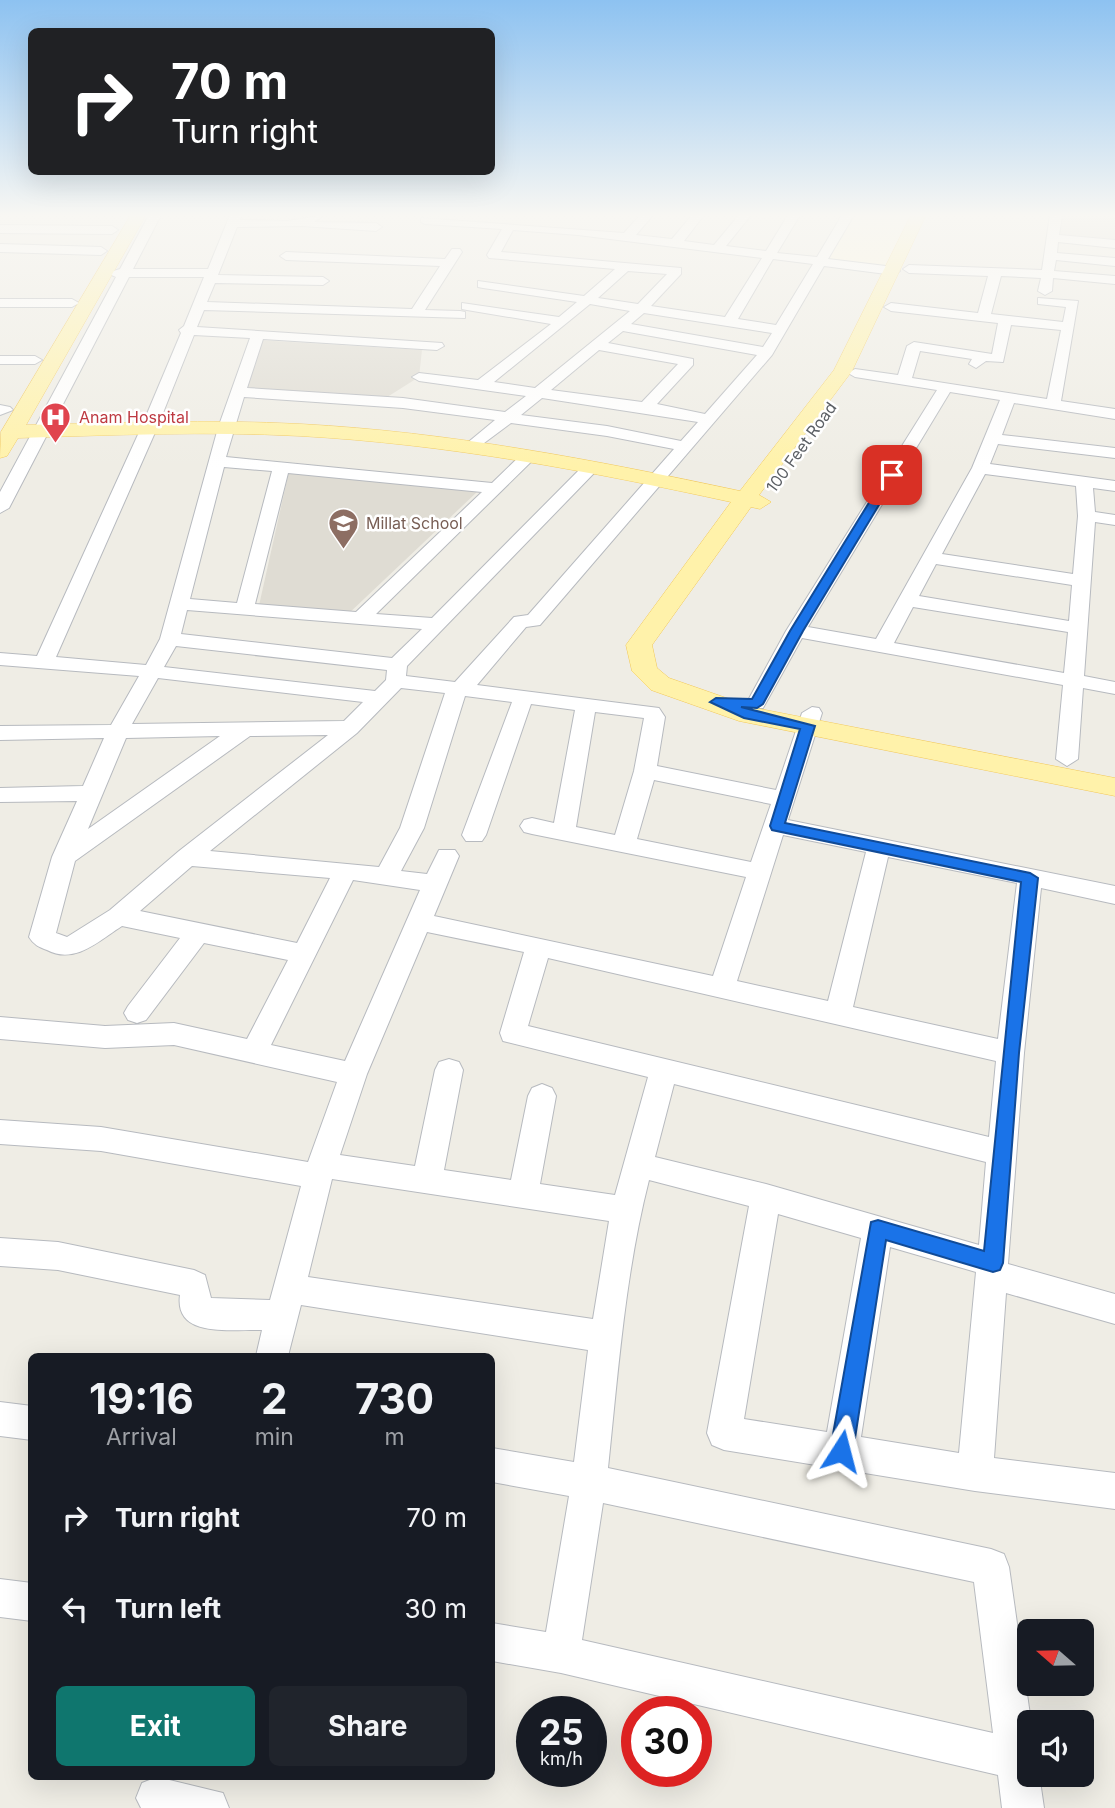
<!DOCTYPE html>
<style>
:root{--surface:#171b24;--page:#20242c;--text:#f1f3f6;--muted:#9ea1a6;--accent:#0f766e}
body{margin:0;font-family:Inter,sans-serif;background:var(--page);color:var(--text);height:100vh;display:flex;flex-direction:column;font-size:26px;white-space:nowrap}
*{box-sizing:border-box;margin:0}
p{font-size:23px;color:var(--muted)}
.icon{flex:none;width:38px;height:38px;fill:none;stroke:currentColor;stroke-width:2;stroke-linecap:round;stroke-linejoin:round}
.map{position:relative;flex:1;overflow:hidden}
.sheet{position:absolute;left:28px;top:1353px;width:467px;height:427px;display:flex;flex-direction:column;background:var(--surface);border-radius:10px;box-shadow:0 7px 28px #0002}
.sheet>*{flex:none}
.banner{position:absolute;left:28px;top:28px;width:467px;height:147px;border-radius:10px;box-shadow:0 7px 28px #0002;background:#202124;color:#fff;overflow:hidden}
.needle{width:46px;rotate:290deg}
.tools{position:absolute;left:1017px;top:1619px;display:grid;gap:14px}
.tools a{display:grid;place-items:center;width:77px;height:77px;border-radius:10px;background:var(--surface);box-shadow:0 7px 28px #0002;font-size:35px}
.speed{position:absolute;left:516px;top:1696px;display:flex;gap:14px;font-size:35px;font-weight:700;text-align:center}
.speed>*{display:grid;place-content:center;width:91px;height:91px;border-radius:50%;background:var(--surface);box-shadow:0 7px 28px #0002;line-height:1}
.speed small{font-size:18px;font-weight:400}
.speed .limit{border:10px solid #d22;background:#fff;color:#111}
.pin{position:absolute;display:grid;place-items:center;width:60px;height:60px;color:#fff;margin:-30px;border-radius:14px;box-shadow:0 4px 10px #0006}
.me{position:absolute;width:77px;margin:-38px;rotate:9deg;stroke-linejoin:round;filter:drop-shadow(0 0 5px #0008)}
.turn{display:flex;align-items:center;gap:24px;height:147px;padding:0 28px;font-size:32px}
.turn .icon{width:91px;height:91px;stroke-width:2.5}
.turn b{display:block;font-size:49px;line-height:60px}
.eta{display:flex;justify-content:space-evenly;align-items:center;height:119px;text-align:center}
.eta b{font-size:42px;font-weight:700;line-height:49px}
.button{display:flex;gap:14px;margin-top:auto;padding:14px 28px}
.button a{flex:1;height:80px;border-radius:10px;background:var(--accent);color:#fff;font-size:28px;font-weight:700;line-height:80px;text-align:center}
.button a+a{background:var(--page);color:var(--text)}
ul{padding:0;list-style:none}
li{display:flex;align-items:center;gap:21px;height:91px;padding:0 28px}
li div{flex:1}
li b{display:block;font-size:26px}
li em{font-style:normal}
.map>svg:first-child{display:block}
.commercial{fill:#fef6db}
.education{fill:#dfdcd3}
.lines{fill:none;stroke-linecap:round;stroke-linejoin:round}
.minor-casing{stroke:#b7babf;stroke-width:2}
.major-casing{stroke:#f2c85b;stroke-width:1}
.minor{fill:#fff;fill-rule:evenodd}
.major{fill:#fff2aa;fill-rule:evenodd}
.route{fill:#1a73e8;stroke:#114b97;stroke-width:2}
.labels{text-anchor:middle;stroke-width:5;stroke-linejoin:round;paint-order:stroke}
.far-health-label{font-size:16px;fill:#be3a42;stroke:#fff;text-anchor:start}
.far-street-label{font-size:16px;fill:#5c6065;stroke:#fff}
.far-education-label{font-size:16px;fill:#785e54;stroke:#fff;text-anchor:start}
</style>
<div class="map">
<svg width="1115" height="1808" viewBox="0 0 1115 1808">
<rect width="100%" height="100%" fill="#efede5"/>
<!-- commercial -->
<path class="commercial" d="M849,215H912L889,268L826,260Z"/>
<!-- education -->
<g class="education">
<path d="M1056,215H1115V246L1053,238Z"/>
<path d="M258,340L422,350L419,377L384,399L242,390Z"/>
<path d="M289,471L478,491L346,616L258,610Z"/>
</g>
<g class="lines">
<defs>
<g id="minor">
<path d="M149,215H161L133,269H208L230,215H242L240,220L288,221L324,215L314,222L376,223L382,227L376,231L302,226L237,227L218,275L323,277L329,281L323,285L215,283L207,302L412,309L440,266L286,260L280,256L286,252L445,259L452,249H460L462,252L425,310L460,311L465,312V318L204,310L197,327L442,343L444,346L437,350L263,339L247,388L403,398L505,412L526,396L419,381L412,377L419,373L478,380L551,324L467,310L462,309V303L559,317L577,302L483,288L478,287V281L584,296L615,269L489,258L487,255L502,229L425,224L421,222V218L624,233L640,215H653L636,235L672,239L692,215H704L684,241L714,245L739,215H751L726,246L766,251L788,215H800L777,253L817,257L842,215H854L828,259L894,267L900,271L894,275L824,266L772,355L540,625L526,627L477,685L659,708L665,717L657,766L776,790L802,713L812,707L819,708L822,713L788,820L1115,886V904L1041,888L1024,1053L1008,1264L1115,1294V1324L1006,1293L994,1458L1115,1473V1509L975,1491L724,1450L712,1445L707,1433L749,1206L649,1180C625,1274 618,1373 608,1468L991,1549L1004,1554L1009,1567L1031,1722H1029V1774H1039L1044,1808H1002L998,1775L561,1673L492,1661V1623L546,1632L569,1496L492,1482V1448L574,1462L588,1350L301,1305L288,1356H256L262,1330C232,1329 174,1339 180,1295L58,1270L0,1266V1238L58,1242L194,1270L205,1275L211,1298L270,1300L301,1186L101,1151L0,1144V1120L101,1127L308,1162L337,1082L174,1045L105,1048L0,1039V1017L105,1026L174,1023L247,1039L288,960L204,943L146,1020L137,1023L128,1020L124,1013L128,1006L180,938L122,926C100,940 75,965 47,950C39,947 34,945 29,937L52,857L77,801L0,802V788L83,786L104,738L0,740V726L111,725L139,676L0,665V653L37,656L141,428L181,333L179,330L184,326L204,277H129L9,508L0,513V492L116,277L107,273L120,269ZM513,230L578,235L762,258L725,317L651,306L681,274V268L501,252ZM773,259L813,264L776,325L738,319ZM628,271L667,274L638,304L598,298ZM590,304L630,311L535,388L494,382ZM644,313L772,333L763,347L631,324ZM623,331L757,355L705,414L657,404L693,365V359L608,343ZM194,335L250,338L218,428L160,639L146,665L56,657L157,428ZM599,350L678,364L642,402L551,390ZM244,397L403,408L495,420L466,444V450L472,452L511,423L607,436L674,449L528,615L514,617L455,682L406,676L407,666L598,469V463H586L432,618L376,614L538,455L536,452H524L492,483L226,457ZM542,398L698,422L681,441L607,426L521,415ZM224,467L272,471L237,603L190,599ZM288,473L482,492L356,612L255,604ZM187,610L422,629L392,658L181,634ZM176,646L387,670L386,680L375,691L164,667ZM158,678L363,702L344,721L132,724ZM401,688L445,693L400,828L379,867L210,851L357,733ZM465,696L512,702L462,835L466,841H482L486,835L531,704L575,710L554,823L532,818L524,820L520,826L524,832L532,834L746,877L713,976L434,916L459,856L455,850H439L427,874L401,871L424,828ZM595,712L644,718L634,771L615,835L576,827ZM328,735L179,851L110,910L67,937L56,933L75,861L250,736ZM220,736L88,829L126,738ZM654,780L771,804L751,862L637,839ZM783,835L866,852L828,1001L737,981ZM888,857L1017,883L998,1039L853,1007ZM192,866L330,878L297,943L140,911ZM353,880L420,890L345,1061L271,1045ZM427,932L524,952L500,1033L503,1041L648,1077L615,1195L540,1184L556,1096L552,1088L542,1084L532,1088L528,1096L511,1180L444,1170L463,1070L459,1062L449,1059L439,1062L435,1070L415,1166L340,1155L367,1074ZM548,958L996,1061L989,1137L528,1026ZM674,1084L986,1162L979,1245L766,1184L655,1157ZM332,1179L609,1221L593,1319L308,1277ZM778,1214L861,1238L827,1432L744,1419ZM890,1247L976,1272L959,1453L861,1437ZM603,1503L974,1582L993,1733L582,1640Z"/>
<path d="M1050,215H1062L1059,235L1115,240V248L1058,242L1057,253L1115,258V266L1056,260L1054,271L1115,276V284L1053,278L1052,291L1045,295L1038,291L1041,278L1001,276L991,314L1063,322L1066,307L1038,304V298L1078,301L1061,401L1115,409V419L1014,403L1002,435L1115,448V458L998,444L990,464L1115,481V491L1093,488L1095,512L1115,515V525L1095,522L1084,676L1115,682V694L1083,688L1078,759L1067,766L1056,759L1063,685L802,638L763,708H749L746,704L786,631L937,390L855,377L848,373L855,369L898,375L907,346L914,342L992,354L998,323L891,311L884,307L891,303L978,313L988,276L909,273L903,269L909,265L1042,270ZM1011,325L1061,330L1047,399L912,378L920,351L972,359L969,364L976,368L986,361L1003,362ZM950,392L1000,400L972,468L876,639L808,627ZM985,474L1076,486L1078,516L1073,574L942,554ZM936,564L1072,585L1069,621L919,596ZM913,607L1068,632L1064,673L894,643Z"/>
<path d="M0,225L112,226L118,230L112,234L0,233Z"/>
<path d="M0,244L101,247L107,251L101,255L0,252Z"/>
<path d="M0,299H72L79,303L72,307H0Z"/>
<path d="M0,356H35L42,360L35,364H0Z"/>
<path d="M0,405L10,407L13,410L0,415Z"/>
<path d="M0,1402L32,1406V1440L0,1436Z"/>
<path d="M0,1579L32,1583V1621L0,1617Z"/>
<path d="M157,1777L223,1793L229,1808H141L136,1798L142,1783Z"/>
</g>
<path id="major" d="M131,215H146L26,425C117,423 209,419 301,424C449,432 595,460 740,491L834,370L911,215H926L852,371L759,495L771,502L760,509L751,507L652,645L657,668L669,678L755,708L1115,778V796L739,721L651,690L632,671L626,645L731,502C589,471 446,444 300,436C206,431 112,435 18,438L7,456L0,458L1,432Z"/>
</defs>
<!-- minor casing -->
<use href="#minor" class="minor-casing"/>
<!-- major casing -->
<use href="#major" class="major-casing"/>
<!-- minor -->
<use href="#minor" class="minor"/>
<!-- major -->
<use href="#major" class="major"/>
</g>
<!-- sky -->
<linearGradient id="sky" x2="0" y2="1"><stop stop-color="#8dc2f1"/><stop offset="0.46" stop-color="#f8f7f3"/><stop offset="1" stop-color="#f8f7f3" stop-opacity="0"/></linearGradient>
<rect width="1115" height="468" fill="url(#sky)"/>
<!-- route -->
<path class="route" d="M892,472L897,475L803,631L763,704L757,708L741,707L815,726L785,823L1030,873L1038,878L1019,1053L1003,1263L1000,1270L993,1272L886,1240L853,1451L849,1459L841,1463L833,1459L830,1451L871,1222L878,1220L984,1251L1021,882L772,830L770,826L800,729L744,718L710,702L716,698L752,699L790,631L886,475Z"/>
<!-- icons -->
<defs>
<symbol id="hospital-pin" viewBox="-11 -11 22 30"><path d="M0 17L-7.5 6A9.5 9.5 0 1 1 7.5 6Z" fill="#e0444e" stroke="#fff"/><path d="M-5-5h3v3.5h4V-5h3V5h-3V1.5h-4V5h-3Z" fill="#fff"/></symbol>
<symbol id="university-pin" viewBox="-11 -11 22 30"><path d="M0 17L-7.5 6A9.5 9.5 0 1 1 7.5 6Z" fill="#8d6e63" stroke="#fff"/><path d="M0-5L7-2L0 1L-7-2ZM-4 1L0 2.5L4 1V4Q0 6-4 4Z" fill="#fff"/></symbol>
</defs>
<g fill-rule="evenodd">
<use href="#hospital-pin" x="38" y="400" width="35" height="47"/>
<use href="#university-pin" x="326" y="506" width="35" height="47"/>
</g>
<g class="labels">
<!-- far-health labels -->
<g class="far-health-label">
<text x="79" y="423">Anam Hospital</text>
</g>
<!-- far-street labels -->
<g class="far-street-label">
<text transform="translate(801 447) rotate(-54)" y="6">100 Feet Road</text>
</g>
<!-- far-education labels -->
<g class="far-education-label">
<text x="366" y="529">Millat School</text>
</g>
</g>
</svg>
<div class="tools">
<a><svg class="needle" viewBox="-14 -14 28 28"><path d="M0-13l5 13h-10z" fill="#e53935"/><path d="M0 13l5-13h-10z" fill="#9ea1a6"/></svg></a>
<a><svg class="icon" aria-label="sound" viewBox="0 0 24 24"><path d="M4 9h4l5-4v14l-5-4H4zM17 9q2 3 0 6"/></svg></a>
</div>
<div class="speed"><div>25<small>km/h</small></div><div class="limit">30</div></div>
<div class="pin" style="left:892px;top:475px;background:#d93025"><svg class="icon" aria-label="arrive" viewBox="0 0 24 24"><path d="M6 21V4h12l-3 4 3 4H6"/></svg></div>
<svg class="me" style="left:841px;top:1451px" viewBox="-20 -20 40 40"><path d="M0-17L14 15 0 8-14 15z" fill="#1a73e8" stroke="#fff" stroke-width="4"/></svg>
<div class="banner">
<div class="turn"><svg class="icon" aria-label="right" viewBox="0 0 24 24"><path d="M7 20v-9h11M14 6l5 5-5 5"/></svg><div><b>70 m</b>Turn right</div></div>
</div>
<section class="sheet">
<div class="eta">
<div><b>19:16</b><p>Arrival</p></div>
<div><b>2</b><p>min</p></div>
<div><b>730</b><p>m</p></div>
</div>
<ul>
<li><svg class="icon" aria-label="right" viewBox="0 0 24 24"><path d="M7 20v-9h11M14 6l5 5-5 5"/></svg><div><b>Turn right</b></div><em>70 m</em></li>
<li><svg class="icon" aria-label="left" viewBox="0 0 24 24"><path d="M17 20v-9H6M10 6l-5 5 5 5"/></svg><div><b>Turn left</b></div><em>30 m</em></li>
</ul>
<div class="button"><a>Exit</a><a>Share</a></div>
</section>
</div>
